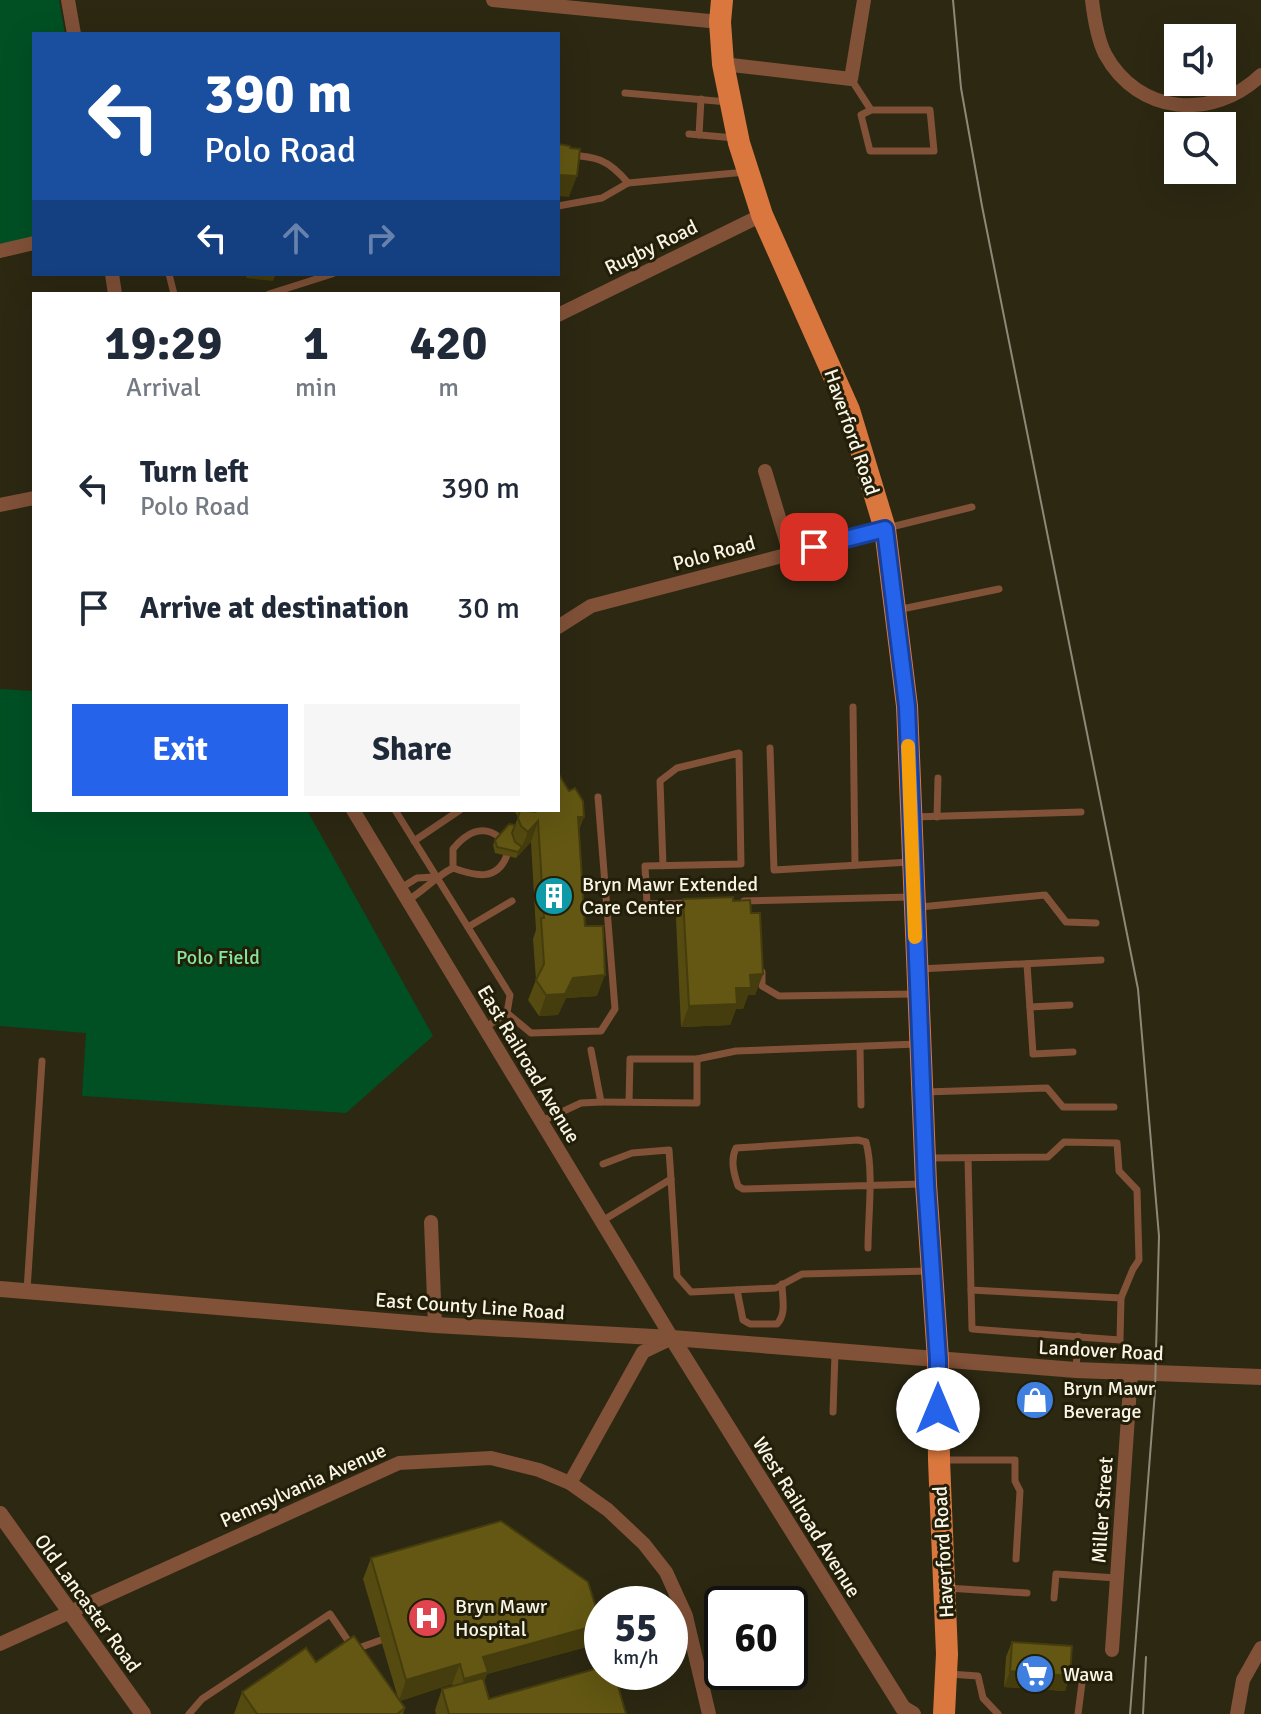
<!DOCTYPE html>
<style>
:root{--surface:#fff;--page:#f6f6f7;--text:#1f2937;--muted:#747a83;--accent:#2563eb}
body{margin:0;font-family:Signika,sans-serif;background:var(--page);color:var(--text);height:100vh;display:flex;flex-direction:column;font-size:30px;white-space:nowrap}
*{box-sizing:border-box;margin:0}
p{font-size:26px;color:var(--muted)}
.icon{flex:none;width:44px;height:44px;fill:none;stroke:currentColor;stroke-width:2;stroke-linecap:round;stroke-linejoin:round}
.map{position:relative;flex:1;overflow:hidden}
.drawer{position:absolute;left:32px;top:292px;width:528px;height:520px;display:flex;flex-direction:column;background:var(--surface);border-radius:0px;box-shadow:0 8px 32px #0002}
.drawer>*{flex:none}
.banner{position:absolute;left:32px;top:32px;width:528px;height:244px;border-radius:0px;box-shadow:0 8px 32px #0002;background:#1a4fa0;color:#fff;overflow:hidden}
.controls{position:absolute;left:1164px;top:24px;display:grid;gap:16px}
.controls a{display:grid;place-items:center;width:72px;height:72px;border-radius:0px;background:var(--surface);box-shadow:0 8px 32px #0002;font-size:40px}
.speed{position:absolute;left:584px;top:1586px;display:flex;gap:16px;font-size:40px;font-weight:700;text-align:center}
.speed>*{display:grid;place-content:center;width:104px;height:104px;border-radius:50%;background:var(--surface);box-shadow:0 8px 32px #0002;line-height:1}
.speed small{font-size:20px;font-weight:400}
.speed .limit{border:4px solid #111;border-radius:12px;background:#fff;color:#111}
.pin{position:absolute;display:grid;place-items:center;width:68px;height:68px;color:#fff;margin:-34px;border-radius:16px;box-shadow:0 4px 12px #0006}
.me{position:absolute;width:88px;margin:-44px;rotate:0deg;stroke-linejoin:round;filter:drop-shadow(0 0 6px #0008)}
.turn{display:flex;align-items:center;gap:28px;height:168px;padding:0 40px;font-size:36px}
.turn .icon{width:104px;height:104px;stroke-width:2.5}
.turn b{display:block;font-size:56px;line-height:68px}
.lanes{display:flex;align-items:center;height:76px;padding:0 40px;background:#0003;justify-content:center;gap:40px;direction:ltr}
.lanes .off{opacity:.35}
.eta{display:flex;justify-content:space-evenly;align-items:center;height:136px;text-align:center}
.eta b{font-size:48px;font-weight:700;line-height:56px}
.primary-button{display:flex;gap:16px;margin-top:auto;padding:16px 40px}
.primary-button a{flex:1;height:92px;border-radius:0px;background:var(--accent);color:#fff;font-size:32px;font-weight:700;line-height:92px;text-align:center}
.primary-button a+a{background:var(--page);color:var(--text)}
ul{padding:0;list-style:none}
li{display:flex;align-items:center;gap:24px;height:120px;padding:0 40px}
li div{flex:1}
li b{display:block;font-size:30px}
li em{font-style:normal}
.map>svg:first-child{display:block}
.green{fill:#005024}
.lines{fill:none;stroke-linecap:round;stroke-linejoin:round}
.service{stroke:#815138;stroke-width:7}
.minor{stroke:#815138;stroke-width:14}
.tertiary{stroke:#815138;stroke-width:16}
.primary{stroke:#da773e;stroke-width:22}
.tram{stroke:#8d8977;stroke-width:2}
.wall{fill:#554b10}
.shaded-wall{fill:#453d0d}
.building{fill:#635713;stroke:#453d0d;stroke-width:2}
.route-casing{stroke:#184099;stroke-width:20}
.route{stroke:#2563eb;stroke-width:14}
.slow{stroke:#f59e0b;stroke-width:14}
.labels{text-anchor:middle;stroke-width:6;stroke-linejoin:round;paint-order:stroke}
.street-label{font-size:20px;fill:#f8f5e7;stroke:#221e08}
.poi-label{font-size:20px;fill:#f8f5e7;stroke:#221e08;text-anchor:start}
.park-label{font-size:20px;fill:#84e69f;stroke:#221e08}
</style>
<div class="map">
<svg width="1261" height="1714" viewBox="0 0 1261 1714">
<rect width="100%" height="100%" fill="#2c2812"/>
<!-- green -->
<g class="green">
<path d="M0,0H59L65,34H34V237L0,244Z"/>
<path d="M0,689L34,691V810H307L433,1036L346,1113L82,1096L86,1033L0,1026Z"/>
</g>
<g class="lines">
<!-- service -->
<g class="service">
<path d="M851,79L871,110H930L934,151H870L861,115L871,110"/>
<path d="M625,93L728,102"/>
<path d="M689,134L735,138"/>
<path d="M699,135L701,99"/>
<path d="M558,154C592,157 605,155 628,183"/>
<path d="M558,206L602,198L628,183L746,172"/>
<path d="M169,274L174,294"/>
<path d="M269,294L332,274"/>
<path d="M887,528L972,507"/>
<path d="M897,610L999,589"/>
<path d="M853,707L855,865"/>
<path d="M770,748L774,870L910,862"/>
<path d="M395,810L510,995L507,1013L486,1027"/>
<path d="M913,817L1081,812"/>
<path d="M937,817L938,778"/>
<path d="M414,841L460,810"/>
<path d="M663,866L660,781L677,768L739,753L741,864L645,866L647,904L691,903"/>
<path d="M453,868V849C466,833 482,824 499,837"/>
<path d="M401,888L417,878L435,877"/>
<path d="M408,900C425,890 436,876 453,868C475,876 497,882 507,855"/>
<path d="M744,901L911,897"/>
<path d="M920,907L1045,895L1066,922L1096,923"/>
<path d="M468,927L512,901"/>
<path d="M1027,964L1033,1054L1073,1052"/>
<path d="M919,969L1101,960"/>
<path d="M762,972V986L779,996L916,994"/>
<path d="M1030,1007L1070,1005"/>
<path d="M507,1013L531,1033L601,1031L615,1009L598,797"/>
<path d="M860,1047L861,1105"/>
<path d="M697,1059L736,1051L918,1044"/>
<path d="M925,1092L1047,1088L1063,1107H1114"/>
<path d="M601,1102L697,1103V1059H630L629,1102"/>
<path d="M540,1122L581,1103L601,1102L591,1050"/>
<path d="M928,1158L1048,1157L1064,1142L1117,1143L1119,1171L1137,1190L1139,1260L1133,1269L1121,1298L971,1290L968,1158"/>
<path d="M603,1164L632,1153L669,1150L671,1179"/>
<path d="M602,1221L671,1179L677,1276L691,1292L776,1288L802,1274L929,1271"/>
<path d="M868,1248C868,1216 874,1172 866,1142L858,1140L736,1148C730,1160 734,1174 738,1186L743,1189L922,1184"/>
<path d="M27,1290L42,1061"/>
<path d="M737,1290L743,1320L750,1324H777C787,1314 782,1297 782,1284"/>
<path d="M971,1290L972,1329L1120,1340L1121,1298"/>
<path d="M1076,1370L1078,1336"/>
<path d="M833,1412L835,1353"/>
<path d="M941,1460H1015V1481L1020,1491L1016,1559"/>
<path d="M947,1588L1027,1593"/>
<path d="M1054,1598L1056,1574L1117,1578"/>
<path d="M353,1650L381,1640"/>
<path d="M599,1660L602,1667"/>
<path d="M949,1674L978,1676L983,1698L998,1714"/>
<path d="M189,1714L202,1699L330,1614L351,1645"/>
<path d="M1078,1714L1082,1683"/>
</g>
<!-- minor -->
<g class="minor">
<path d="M68,0L74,34"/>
<path d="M493,0L720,22"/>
<path d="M1092,0C1094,17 1097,38 1105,54C1138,115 1213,121 1261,75"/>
<path d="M723,64L851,79L864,0"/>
<path d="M0,251L34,243"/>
<path d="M112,274L115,294"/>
<path d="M558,315L762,215"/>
<path d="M765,471L790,554"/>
<path d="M0,505L34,498"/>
<path d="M558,627L591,606L885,529"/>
<path d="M353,810L672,1338L643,1352L570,1483"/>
<path d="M431,1222L435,1325"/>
<path d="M0,1644L399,1463L491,1458L539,1470L570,1483L608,1510L644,1544L666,1572L686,1616L709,1714"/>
<path d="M1112,1650L1131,1373"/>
<path d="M1237,1714L1243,1680L1261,1648"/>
</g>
<!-- tertiary -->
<g class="tertiary">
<path d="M0,1289L435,1325L672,1338L1076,1370L1261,1377"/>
<path d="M672,1338L903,1708L913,1714"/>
<path d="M0,1514L143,1714"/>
</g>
<!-- primary -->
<path class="primary" d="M722,0L720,22L723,64L739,143L762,215L849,410L885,529L907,706L926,1184L938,1359L939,1460L947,1654L944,1714"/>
<!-- tram -->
<g class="tram">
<path d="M953,0L961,88L982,206L1138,989L1159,1236L1155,1391L1130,1714"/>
<path d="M1143,1714L1146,1657"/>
</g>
</g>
<!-- wall -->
<g class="wall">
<path d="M514,810H558L584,817L579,830L585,926L597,996L566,998L558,1015L539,1016L528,1000L536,980L533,939L536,930L531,842L516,858L495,853L493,845L495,840L515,825L518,817Z"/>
<path d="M683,899L733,901L751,913L763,974L755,995H748L743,1009H736L730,1025L681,1027L676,919Z"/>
<path d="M371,1558L601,1624L594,1645L487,1674L484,1682L489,1699L626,1714H436L435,1710L442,1689L453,1686L452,1684L400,1701L405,1708L403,1714H234L242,1692L316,1662L398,1698L363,1579Z"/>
<path d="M1012,1642L1070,1676L1065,1691L1004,1687L1006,1657Z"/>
</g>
<!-- shaded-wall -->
<g class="shaded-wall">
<path d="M558,175L577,176L569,197L558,196Z"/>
<path d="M247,274H283V275L276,274L273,281L246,278Z"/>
<path d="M578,817H584L576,837Z"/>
<path d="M538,821L531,842L516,858L518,852L522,847L528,832Z"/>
<path d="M763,974L755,995H748L743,1009H736L730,1025L681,1027L689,1006L736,988L750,975Z"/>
<path d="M605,975L597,996L566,998L558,1015L539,1016L546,995L573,978Z"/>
<path d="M601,1624L594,1645L487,1674L480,1692L457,1699L464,1679L483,1657Z"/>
<path d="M460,1664L452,1684L399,1701L406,1680Z"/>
<path d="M1010,1671L1070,1676L1065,1691L1004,1687Z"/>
</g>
<!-- building -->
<g class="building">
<path d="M558,144L570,146V148L580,149L577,176L558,175Z"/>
<path d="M558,773L569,791L575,788L583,801L584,817H578L585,926H603L605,975L573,978L565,994L546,995L536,980L544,964L541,918H544L538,821L528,832L521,826L518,818L520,810L535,812L534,810H558Z"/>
<path d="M509,824L515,825L512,833L515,842L522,847L518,852L497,847L495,840Z"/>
<path d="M733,897V901L750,900L751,913H760L763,974L750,975L751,988H736L737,1004L689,1006L683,899Z"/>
<path d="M501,1521L588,1582L601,1624L483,1657L488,1672L464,1679L460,1664L406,1680L371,1558Z"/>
<path d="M354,1636L405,1708L397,1714H257L242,1692L306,1648L316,1662Z"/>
<path d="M1012,1642L1072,1646L1070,1676L1010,1671Z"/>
<path d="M602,1667V1672H614L626,1714H449L442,1689L483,1678L489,1699Z"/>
</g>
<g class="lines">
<defs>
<path id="route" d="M814,547L885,529L907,706L926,1184L938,1359V1409"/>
</defs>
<!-- route casing -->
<use href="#route" class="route-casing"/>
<!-- route -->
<use href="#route" class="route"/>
<!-- slow -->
<path class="slow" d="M908,746L915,937"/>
</g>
<!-- icons -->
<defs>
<symbol id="building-disc" viewBox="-11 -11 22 22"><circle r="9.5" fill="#0f9aa8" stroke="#221e08"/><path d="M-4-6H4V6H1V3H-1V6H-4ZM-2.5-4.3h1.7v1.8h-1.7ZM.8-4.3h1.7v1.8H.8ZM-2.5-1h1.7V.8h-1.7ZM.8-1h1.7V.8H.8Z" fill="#fff"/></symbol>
<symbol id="shop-disc" viewBox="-11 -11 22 22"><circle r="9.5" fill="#3f7fe0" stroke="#221e08"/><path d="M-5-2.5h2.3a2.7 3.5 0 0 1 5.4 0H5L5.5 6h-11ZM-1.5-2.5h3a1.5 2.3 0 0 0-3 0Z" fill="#fff"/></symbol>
<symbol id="hospital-disc" viewBox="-11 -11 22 22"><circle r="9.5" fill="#e0444e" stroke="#221e08"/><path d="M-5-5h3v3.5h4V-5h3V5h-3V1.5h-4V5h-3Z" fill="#fff"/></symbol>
<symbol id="supermarket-disc" viewBox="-11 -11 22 22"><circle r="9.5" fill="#3f7fe0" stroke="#221e08"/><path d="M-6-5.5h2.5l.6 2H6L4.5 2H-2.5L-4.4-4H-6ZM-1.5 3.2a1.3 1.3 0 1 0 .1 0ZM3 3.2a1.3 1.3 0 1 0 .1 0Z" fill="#fff"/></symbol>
</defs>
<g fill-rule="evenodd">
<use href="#building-disc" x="532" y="874" width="44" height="44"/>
<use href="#shop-disc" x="1013" y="1378" width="44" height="44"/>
<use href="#hospital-disc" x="405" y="1596" width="44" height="44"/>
<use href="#supermarket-disc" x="1013" y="1652" width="44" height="44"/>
</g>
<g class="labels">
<!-- street labels -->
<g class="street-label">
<text transform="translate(651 247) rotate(-26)" y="7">Rugby Road</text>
<text transform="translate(852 432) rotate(71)" y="7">Haverford Road</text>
<text transform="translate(714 553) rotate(-15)" y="7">Polo Road</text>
<text transform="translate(529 1064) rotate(59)" y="7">East Railroad Avenue</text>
<text transform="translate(470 1306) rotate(4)" y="7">East County Line Road</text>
<text transform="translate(1101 1350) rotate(3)" y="7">Landover Road</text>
<text transform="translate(303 1485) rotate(-24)" y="7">Pennsylvania Avenue</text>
<text transform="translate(1102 1510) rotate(-86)" y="7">Miller Street</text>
<text transform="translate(807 1517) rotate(58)" y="7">West Railroad Avenue</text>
<text transform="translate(943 1552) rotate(-93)" y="7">Haverford Road</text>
<text transform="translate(88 1603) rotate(54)" y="7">Old Lancaster Road</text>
</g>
<!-- poi labels -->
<g class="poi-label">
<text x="582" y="891">Bryn Mawr Extended<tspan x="582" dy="23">Care Center</tspan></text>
<text x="1063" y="1395">Bryn Mawr<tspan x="1063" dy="23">Beverage</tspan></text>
<text x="455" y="1613">Bryn Mawr<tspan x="455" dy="23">Hospital</tspan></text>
<text x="1063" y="1681">Wawa</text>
</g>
<!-- park labels -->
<g class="park-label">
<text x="218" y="964">Polo Field</text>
</g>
</g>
</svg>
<div class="controls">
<a><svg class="icon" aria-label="sound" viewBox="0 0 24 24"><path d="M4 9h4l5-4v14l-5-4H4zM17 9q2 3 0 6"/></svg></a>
<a><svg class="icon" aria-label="search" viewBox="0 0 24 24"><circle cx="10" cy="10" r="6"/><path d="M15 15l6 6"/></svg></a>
</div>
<div class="speed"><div>55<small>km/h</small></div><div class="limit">60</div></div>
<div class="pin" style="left:814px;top:547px;background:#d93025"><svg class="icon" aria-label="arrive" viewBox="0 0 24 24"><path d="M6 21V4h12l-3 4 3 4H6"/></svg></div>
<svg class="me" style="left:938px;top:1409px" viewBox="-20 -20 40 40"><circle r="19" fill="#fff"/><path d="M0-13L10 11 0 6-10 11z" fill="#2563eb"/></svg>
<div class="banner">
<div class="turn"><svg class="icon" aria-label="left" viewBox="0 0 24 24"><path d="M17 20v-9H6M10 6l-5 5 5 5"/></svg><div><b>390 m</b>Polo Road</div></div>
<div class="lanes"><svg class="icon" aria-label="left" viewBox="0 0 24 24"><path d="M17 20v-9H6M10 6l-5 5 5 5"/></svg><svg class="icon off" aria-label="ahead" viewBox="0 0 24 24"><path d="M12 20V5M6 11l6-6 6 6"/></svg><svg class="icon off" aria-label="right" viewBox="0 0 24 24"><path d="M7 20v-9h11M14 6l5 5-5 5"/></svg></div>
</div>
<section class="drawer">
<div class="eta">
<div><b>19:29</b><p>Arrival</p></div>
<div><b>1</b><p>min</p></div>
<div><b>420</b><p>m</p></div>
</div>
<ul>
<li><svg class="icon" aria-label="left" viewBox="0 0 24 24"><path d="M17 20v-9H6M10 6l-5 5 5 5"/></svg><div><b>Turn left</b><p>Polo Road</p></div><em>390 m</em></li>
<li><svg class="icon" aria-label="arrive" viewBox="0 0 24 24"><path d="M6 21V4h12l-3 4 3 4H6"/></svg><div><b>Arrive at destination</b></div><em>30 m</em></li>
</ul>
<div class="primary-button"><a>Exit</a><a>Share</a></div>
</section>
</div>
